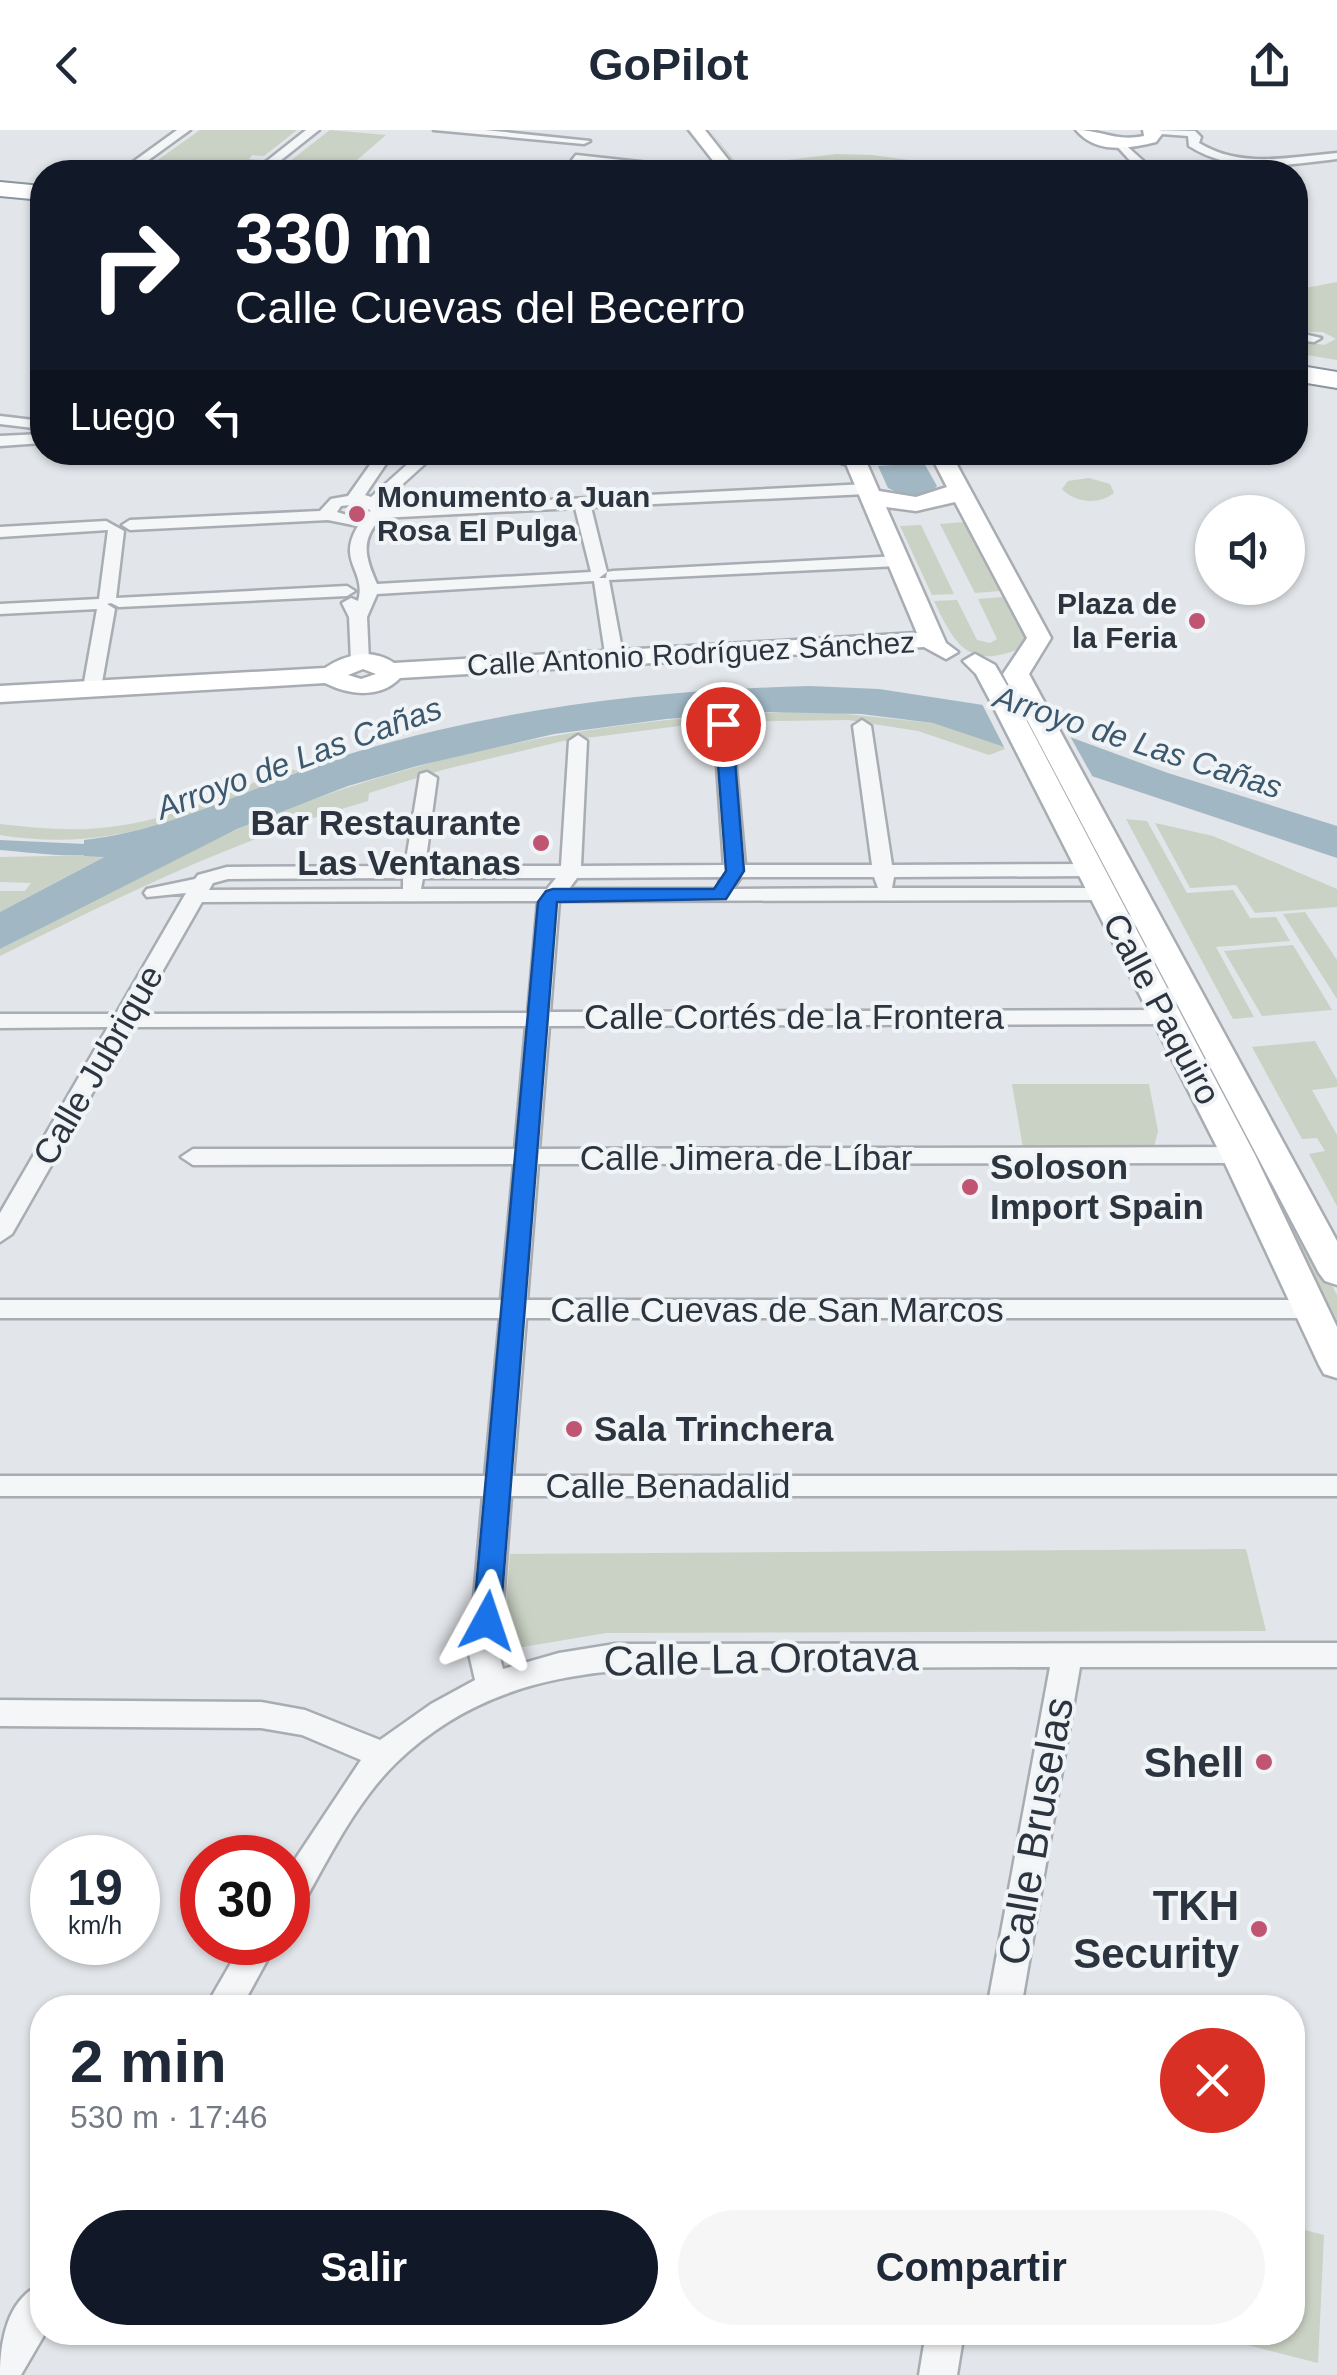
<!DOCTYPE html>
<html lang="es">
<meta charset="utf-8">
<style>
:root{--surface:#fff;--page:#f6f6f7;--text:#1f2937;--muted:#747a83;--accent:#111827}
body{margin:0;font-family:Arial,sans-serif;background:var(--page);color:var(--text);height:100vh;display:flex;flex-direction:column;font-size:38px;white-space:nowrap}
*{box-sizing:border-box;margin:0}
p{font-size:32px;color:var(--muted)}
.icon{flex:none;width:55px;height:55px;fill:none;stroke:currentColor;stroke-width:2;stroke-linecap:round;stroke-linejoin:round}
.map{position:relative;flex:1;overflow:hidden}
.drawer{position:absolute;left:30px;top:1865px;width:1275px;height:350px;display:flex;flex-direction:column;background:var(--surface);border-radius:40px;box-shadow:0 2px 8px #0004}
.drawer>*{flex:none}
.banner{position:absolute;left:30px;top:30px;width:1278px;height:305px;border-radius:40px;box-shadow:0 2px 8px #0004;background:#111827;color:#fff;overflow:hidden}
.tools{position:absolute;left:1195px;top:365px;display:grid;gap:20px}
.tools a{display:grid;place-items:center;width:110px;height:110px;border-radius:50%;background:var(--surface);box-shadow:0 2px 8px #0004;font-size:50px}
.speed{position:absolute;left:30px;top:1705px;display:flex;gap:20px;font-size:50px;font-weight:700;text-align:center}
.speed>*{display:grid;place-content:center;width:130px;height:130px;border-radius:50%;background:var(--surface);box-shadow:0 2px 8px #0004;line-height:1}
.speed small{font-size:25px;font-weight:400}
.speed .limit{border:15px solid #d22;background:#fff;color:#111}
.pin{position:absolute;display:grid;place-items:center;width:85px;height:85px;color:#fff;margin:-42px;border:5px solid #fff;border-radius:50%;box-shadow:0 2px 10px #0007}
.me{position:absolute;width:110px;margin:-55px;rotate:5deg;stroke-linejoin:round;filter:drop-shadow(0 0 8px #0008)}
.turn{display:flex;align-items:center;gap:35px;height:210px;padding:0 40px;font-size:45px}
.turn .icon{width:130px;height:130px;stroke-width:2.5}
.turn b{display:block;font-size:70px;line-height:85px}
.then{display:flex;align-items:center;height:95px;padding:0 40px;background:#0003;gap:20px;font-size:38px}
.round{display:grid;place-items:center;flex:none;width:105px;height:105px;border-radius:52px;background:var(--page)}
.overview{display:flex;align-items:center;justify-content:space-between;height:170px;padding:0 40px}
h1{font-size:60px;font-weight:800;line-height:75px}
.cta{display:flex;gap:20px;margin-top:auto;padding:20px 40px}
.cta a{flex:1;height:115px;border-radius:60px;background:var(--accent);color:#fff;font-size:40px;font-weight:800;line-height:115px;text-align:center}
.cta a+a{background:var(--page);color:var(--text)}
header{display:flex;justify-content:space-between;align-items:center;height:130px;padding:0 40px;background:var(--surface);font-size:45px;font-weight:800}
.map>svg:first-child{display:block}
.green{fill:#c9d2c4}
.water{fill:#a1b7c4}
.pier{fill:#e2e5e9}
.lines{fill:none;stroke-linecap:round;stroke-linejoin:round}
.canal{fill:#a1b7c4;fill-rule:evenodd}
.street-casing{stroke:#a8adb3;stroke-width:5}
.secondary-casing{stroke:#a8adb3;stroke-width:5}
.highway-casing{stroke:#8b959e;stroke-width:4}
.street{fill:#f4f6f7;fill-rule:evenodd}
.secondary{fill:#fff;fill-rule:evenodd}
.highway{fill:#fff;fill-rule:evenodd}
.route{fill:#1a73e8;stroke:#114b97;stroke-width:2.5}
.poi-dot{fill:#bf5573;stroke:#f1f4f6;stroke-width:4}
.labels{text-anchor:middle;stroke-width:8;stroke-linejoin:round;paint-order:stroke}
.far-poi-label{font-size:30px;font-weight:bold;fill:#2c353f;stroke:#f1f4f6;text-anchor:start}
.far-street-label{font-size:30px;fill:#2c353f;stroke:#f1f4f6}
.far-water-label{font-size:32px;font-style:italic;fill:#3b586e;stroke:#f1f4f6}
.poi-label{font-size:35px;font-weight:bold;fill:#2c353f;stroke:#f1f4f6;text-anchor:start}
.street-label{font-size:35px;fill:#2c353f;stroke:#f1f4f6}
.near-street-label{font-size:42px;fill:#2c353f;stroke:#f1f4f6}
.near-poi-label{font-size:42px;font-weight:bold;fill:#2c353f;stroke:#f1f4f6;text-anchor:end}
</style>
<header><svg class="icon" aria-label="back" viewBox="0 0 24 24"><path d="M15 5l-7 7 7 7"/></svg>GoPilot<svg class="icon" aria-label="share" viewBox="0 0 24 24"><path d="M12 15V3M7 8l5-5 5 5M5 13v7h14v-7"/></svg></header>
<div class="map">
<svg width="1337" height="2245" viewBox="0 0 1337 2245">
<rect width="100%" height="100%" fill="#e2e5e9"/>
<!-- green -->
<g class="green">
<path d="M200,0H297L264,26L252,25L249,29L259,30L243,42H141Z"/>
<path d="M330,0L386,5L343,42H276Z"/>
<path d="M710,0L739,36L836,24L872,25L998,42H741Z"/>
<path d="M1337,152V230L1295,223V210L1324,215L1336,209L1323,202H1295V160Z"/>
<path d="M1089,348L1110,354L1114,363C1099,375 1075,373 1062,359L1068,351Z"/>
<path d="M964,392L1000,461L975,463L940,394Z"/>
<path d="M921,395L954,464L932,465L900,396Z"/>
<path d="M1003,467L1025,508L1021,518C968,541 954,513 934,471L957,470L977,510L990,513L997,509L978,469Z"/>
<path d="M817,581L933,593L1003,614L1005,619L989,625L918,601L848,590L710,592L563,611L442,640L369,663L368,671C238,708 120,766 0,826V819C79,779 157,733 238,699C423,620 618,585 817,581Z"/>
<path d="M289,639L299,641C195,683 116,724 0,705V694C37,698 73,702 110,697C171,691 232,660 289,639Z"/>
<path d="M1126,689L1147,691L1187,763L1233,760L1250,788L1276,787L1290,811L1216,817L1254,887L1233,889Z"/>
<path d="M1155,693L1213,706L1337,759V777L1255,783L1236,755L1190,758Z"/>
<path d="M107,725L0,782V761H25L31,753L0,752V727Z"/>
<path d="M1305,782L1337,830V869L1283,784Z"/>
<path d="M1293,815L1332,880L1262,886L1224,821Z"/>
<path d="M1199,905L1337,1165V1209L1186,906Z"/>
<path d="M1315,911L1337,950V957L1312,960L1337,1005V1076L1309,1024L1325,1021L1317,1008L1302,1009L1252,917Z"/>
<path d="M1012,954H1149L1158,1001L1154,1017L1023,1018Z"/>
<path d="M1246,1419L1266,1501L606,1503L511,1519L504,1503L510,1424Z"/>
<path d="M1293,2097L1324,2105L1318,2233L1200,2203L1292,2202Z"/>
</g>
<!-- water -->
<g class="water">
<path d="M924,333L937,356C925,371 903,366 888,358L878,336Z"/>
<path d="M809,556L879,559L983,575L1168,643L1337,696V728L933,593L861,584L769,582L666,589L554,604L417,636L348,656L237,699L0,819V782L104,727L84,726V710C184,699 270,646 366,619C511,577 659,560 809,556Z"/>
</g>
<!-- pier -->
<path class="pier" d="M980,570L1066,599L1095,651L1005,619Z"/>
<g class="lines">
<!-- canal -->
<path class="canal" d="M0,710L85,714L112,711L121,716C99,733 29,722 0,720Z"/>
<defs>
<g id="street">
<path d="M177,0H190L132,42H119Z"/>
<path d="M306,0H319L266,42H253Z"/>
<path d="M434,0H485L590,11L584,14Z"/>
<path d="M1152,0L1195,1L1201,7L1199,13C1241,39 1290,27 1337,23V29C1286,35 1235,45 1189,16L1188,6L1148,3Z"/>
<path d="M1120,10L1149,36V42H1116L1136,37L1114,13Z"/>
<path d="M576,25L695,38L701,42H669L572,30Z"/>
<path d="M1295,202L1321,208L1314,212L1295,210Z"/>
<path d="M0,286L42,291V299L0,294Z"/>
<path d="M42,304V313L0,316V306Z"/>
<path d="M379,322H394L365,365L371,367L421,322H438L384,371L386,378L867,354L875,359L867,364L591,377L607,442L599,448H606L607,442L613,441L898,426L906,431L898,436L609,450L624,530L615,535L606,530L594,451L377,464L367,487L369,531L360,536L351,531L349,487L342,473L351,468L358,471C367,440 336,432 358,396L328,390L130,400L122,395L130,390L320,381L331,369L348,366ZM360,374L371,381L353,387L337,382L341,376ZM575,378L591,442L377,454C365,427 360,410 381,388Z"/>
<path d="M803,322H833L863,332L855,337Z"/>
<path d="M106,391L124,401L116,468L347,456L355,461L347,466L119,477L111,473L107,474L115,479L101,558L92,563L86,562L83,558L97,479L0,484V474L99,469L108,400L0,407V397Z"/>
<path d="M723,588L732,594L745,735H872L853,596L862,590L871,596L892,735L1090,734L1100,740L1090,746L894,747L892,758H1102L1112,764L1102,770L559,771L550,882L1168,880L1179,887L1168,894L549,896L539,1019L1238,1017L1250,1025L1238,1033L538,1034L527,1170H1314L1323,1173L1327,1179L1323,1185L1314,1188H526L513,1346H1337V1366H511L499,1524L503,1539L559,1523L615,1514L1337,1513V1537H1080L1021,1878H987L1050,1537C963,1537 877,1538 791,1538C648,1538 507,1525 396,1633C355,1673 328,1730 300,1779L288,1783V1740L361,1630L302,1605L261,1598L0,1596V1570L261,1572L305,1580L380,1610L431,1574L475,1550L469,1524L483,1366H0V1346H485L500,1188H0V1170H501L514,1034L193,1035L181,1027L193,1019H515L526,896L130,897L12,1104L0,1112V1083L108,897L0,898V884H116L186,763L147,767L144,763L147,759L195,749L198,745L227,737L405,736L420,644L427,642L437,648L425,736H561L569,611L578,605L587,611L581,736L724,735L714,594ZM721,747L717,759H569L577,748ZM741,747H874L878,758L733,759ZM403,748V759L209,760L213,753L228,749ZM423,748H556L547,759H421ZM538,771L528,883L138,884L202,772Z"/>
<path d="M243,1812H277L241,1878H205Z"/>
<path d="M42,2154V2202H46L21,2245H0C0,2212 7,2168 42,2154Z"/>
<path d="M926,2202H964L957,2245H919Z"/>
</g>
<g id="secondary">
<path d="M689,0H705L738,42H722Z"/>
<path d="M1076,0C1102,0 1115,12 1144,6L1143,0H1159L1162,4L1156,12C1128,19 1096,24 1076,0Z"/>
<path d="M841,322H862L879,361L916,367L947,357L929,322H950L1051,508L1029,544L1337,1111V1155L1325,1151L1319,1143L1003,544L1027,508L955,372L916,381L886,377L946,513L958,522L946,529L924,517L400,548C380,569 349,565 325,553L0,572V556L325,538C346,524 372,518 394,533L917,503ZM363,539L376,544L361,549L348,545Z"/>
<path d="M975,524L995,535L1020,578L1255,1025L1337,1197V1248L1324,1244L1319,1235L1221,1025L994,578L976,544L963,531Z"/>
</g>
<g id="highway">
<path d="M0,52L42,56V70L0,66Z"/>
<path d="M1295,235L1337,242V258L1295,251Z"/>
</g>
</defs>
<!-- street casing -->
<use href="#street" class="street-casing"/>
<!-- secondary casing -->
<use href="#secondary" class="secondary-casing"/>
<!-- highway casing -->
<use href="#highway" class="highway-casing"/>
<!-- street -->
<use href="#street" class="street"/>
<!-- secondary -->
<use href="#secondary" class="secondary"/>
<!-- highway -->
<use href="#highway" class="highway"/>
</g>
<!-- route -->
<path class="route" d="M723,589L732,594L744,741L726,769L557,772L500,1491L496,1498L487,1501L477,1498L473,1491L538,772L546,761L553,759H714L726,741L715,594Z"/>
<!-- markers -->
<g class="poi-dot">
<circle cx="357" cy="384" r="10"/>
<circle cx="1197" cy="491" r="10"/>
<circle cx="541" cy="713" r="10"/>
<circle cx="970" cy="1057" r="10"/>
<circle cx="574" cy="1299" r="10"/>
<circle cx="1264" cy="1632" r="10"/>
<circle cx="1259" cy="1799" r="10"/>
</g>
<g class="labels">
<!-- far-poi labels -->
<g class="far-poi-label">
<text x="377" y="377">Monumento a Juan<tspan x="377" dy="34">Rosa El Pulga</tspan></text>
<text x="1177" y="484" text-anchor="end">Plaza de<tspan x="1177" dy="34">la Feria</tspan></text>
</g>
<!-- far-street labels -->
<g class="far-street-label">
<text transform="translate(691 524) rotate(-3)" y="10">Calle Antonio Rodríguez Sánchez</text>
</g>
<!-- far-water labels -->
<g class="far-water-label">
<text transform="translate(1138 612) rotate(18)" y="11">Arroyo de Las Cañas</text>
<text transform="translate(299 628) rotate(-20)" y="11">Arroyo de Las Cañas</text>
</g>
<!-- poi labels -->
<g class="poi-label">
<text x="521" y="705" text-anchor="end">Bar Restaurante<tspan x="521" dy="40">Las Ventanas</tspan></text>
<text x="990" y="1049">Soloson<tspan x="990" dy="40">Import Spain</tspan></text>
<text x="594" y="1311">Sala Trinchera</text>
</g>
<!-- street labels -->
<g class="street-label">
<text transform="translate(1162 879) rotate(62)" y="12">Calle Paquiro</text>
<text x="794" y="899">Calle Cortés de la Frontera</text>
<text transform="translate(98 935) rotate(-60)" y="12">Calle Jubrique</text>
<text x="746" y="1040">Calle Jimera de Líbar</text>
<text x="777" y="1192">Calle Cuevas de San Marcos</text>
<text x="668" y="1368">Calle Benadalid</text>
</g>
<!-- near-street labels -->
<g class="near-street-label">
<text transform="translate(761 1528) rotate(-1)" y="15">Calle La Orotava</text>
<text transform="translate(1035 1701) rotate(-80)" y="15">Calle Bruselas</text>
</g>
<!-- near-poi labels -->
<g class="near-poi-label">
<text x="1244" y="1647">Shell</text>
<text x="1239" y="1790">TKH<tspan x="1239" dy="48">Security</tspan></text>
</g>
</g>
</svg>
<div class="tools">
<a><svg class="icon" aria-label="sound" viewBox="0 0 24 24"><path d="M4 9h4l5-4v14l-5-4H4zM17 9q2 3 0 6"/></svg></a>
</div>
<div class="speed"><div>19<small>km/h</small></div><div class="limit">30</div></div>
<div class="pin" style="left:723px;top:594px;background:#d93025"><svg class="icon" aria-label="arrive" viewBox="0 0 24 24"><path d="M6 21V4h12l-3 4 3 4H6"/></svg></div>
<svg class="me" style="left:487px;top:1491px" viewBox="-20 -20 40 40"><path d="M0-17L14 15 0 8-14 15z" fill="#1a73e8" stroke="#fff" stroke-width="4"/></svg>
<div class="banner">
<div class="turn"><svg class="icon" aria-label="right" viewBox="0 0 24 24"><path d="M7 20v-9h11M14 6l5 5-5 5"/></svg><div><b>330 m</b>Calle Cuevas del Becerro</div></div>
<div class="then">Luego<svg class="icon" aria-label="left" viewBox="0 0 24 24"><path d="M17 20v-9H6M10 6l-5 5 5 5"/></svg></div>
</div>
<section class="drawer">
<div class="overview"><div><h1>2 min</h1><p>530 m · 17:46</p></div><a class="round" style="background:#d93025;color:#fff"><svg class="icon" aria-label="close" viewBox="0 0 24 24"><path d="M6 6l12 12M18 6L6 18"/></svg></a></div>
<div class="cta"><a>Salir</a><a>Compartir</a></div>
</section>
</div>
